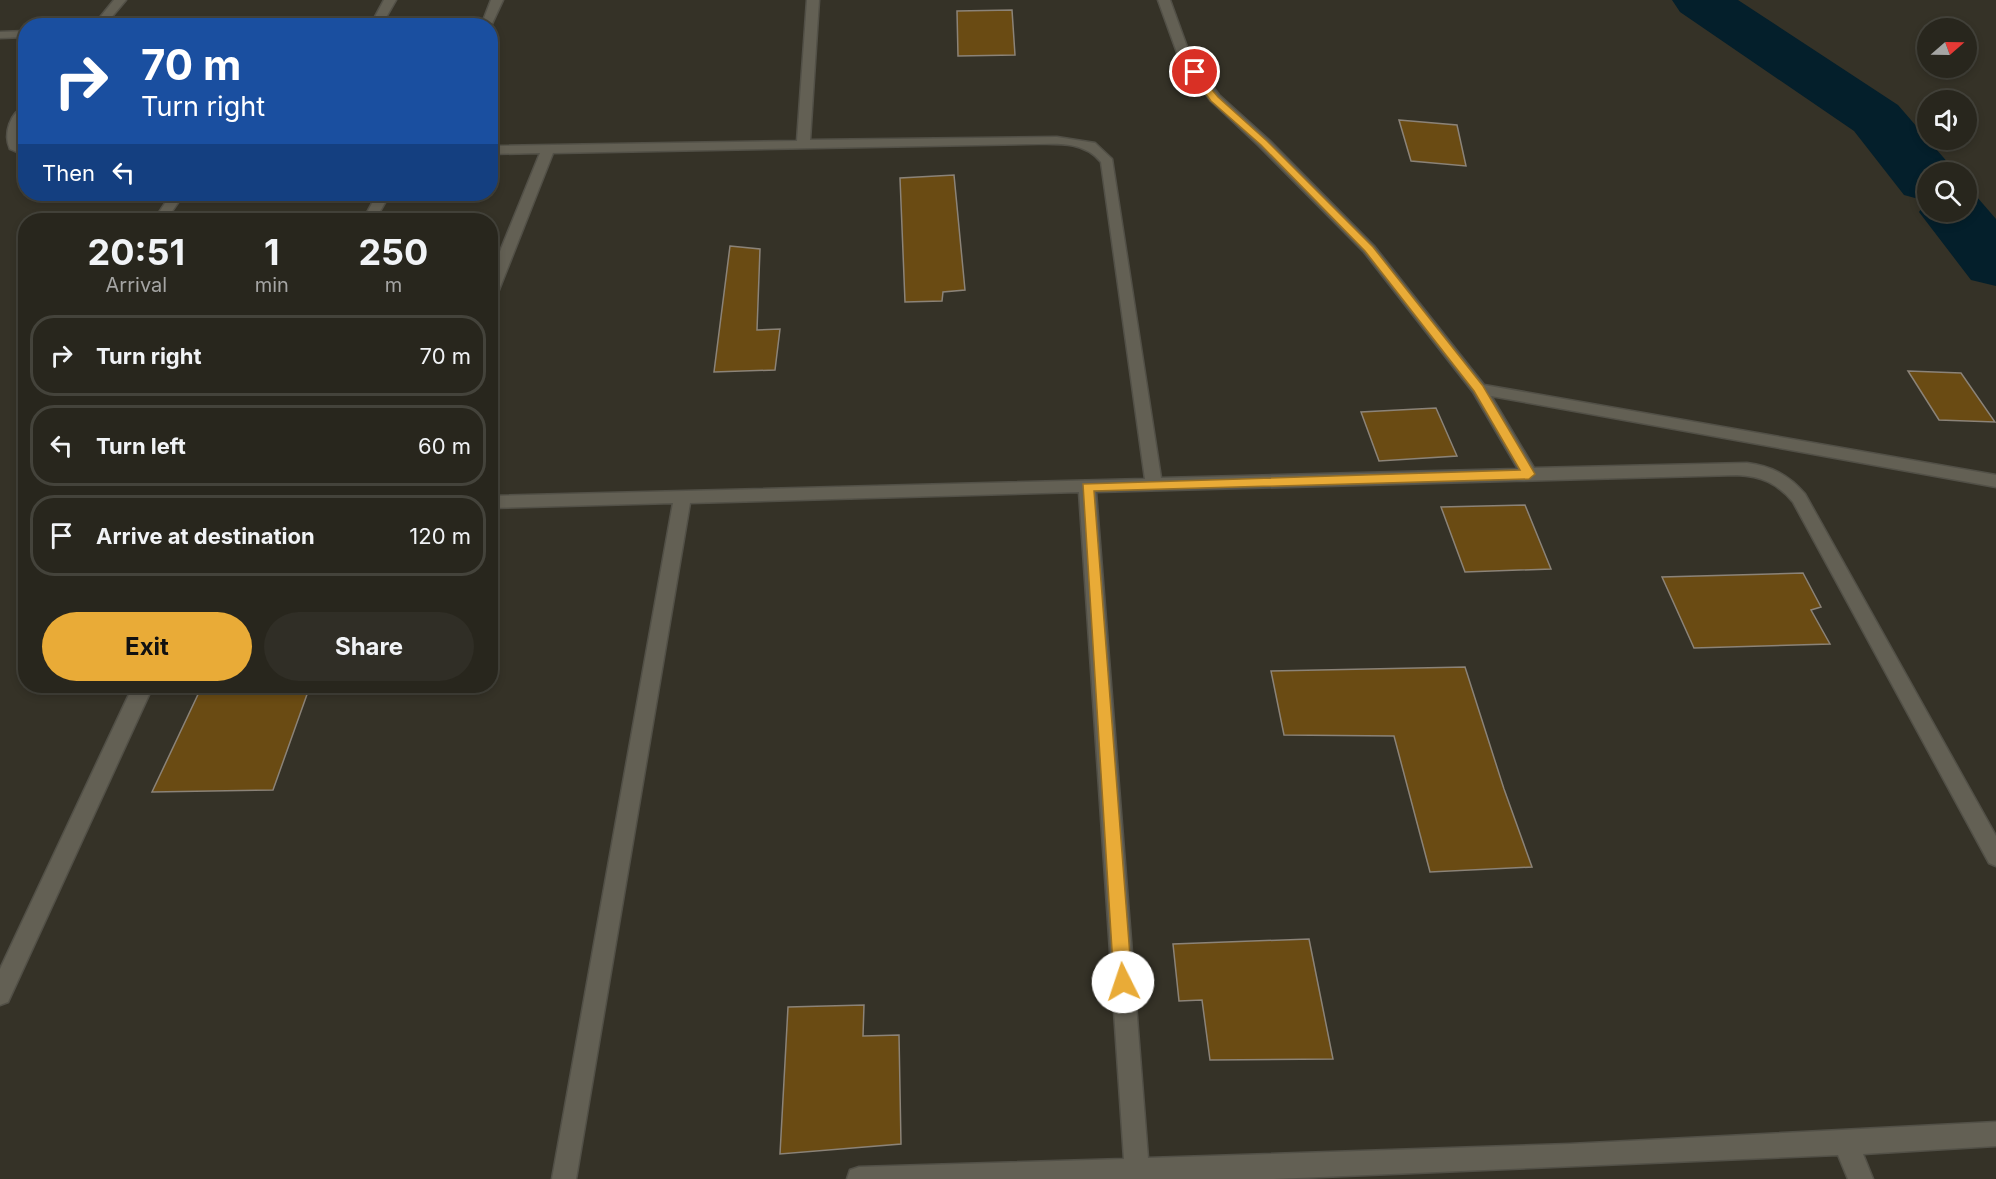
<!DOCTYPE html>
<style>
:root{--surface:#28261d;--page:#302e26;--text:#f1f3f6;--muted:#a5a5a4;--line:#44433b;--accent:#e9ab37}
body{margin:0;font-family:Inter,sans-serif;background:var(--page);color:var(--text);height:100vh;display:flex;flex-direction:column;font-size:22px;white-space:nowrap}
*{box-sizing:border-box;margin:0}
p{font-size:20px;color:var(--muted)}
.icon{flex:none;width:33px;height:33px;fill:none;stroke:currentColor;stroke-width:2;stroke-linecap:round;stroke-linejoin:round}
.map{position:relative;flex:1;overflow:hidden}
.details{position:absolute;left:18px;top:213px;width:480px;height:480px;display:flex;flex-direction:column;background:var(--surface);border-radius:24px;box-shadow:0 3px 9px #0003,0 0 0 2px var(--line)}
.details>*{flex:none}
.hud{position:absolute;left:18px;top:18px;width:480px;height:183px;border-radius:24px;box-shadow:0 3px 9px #0003,0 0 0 2px var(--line);background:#1a4fa0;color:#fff;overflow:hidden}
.needle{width:39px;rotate:70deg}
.controls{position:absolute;left:1917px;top:18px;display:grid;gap:12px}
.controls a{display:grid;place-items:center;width:60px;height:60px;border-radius:50%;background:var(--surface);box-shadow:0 3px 9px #0003,0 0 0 2px var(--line);font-size:30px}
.pin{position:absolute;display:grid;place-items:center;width:51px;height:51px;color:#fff;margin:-26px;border:3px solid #fff;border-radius:50%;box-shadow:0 2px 6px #0007}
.me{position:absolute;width:66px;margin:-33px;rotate:356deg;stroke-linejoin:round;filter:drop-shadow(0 0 4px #0008)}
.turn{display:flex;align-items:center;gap:21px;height:126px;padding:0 24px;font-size:27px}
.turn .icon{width:78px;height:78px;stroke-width:2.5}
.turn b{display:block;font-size:42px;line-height:51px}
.then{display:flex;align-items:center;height:57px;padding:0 24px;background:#0003;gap:12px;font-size:22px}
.eta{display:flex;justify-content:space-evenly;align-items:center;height:102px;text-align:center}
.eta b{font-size:36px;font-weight:700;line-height:42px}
.action{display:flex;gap:12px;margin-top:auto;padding:12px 24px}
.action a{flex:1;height:69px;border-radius:36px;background:var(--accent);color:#111;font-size:24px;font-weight:700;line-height:69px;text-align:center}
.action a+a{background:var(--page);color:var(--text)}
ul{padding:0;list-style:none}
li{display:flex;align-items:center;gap:18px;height:81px;margin:0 12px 9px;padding:0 12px;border:3px solid var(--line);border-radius:24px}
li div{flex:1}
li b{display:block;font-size:22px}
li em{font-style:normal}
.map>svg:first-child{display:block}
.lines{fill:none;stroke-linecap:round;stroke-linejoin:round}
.river{fill:#041f2b;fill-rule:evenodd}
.building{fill:#6a4b13;stroke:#8b8378;stroke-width:1.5}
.street-casing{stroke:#525047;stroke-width:3}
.street{fill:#636054;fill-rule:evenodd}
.route{fill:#e9ab37;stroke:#976f24;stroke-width:1.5}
</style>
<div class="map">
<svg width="1996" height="1179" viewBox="0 0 1996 1179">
<rect width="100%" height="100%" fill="#353227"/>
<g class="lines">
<!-- river -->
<path class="river" d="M1672,0H1738L1898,105L1956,172H1928V212H1966V195L1977,197L1996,219V286L1971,280L1919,212L1926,201L1904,195L1854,131L1680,12Z"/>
</g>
<!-- building -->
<g class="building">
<path d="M1012,10L1015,55L958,56L957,11Z"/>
<path d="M1399,120L1457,125L1466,166L1411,161Z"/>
<path d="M954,175L965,290L943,292L942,301L905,302L900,178Z"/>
<path d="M730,246L760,249L757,330L780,329L775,370L714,372Z"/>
<path d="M1908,371L1961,373L1995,422L1939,420Z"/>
<path d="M1436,408L1457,456L1379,461L1361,412Z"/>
<path d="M1525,505L1551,569L1465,572L1441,507Z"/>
<path d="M1803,573L1821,607L1811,610L1830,644L1694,648L1662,577Z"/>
<path d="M1465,667L1504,789L1532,867L1430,872L1394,736L1284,735L1271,671Z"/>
<path d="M202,686H310L273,790L152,792Z"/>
<path d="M1309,939L1333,1059L1210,1060L1202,1000L1179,1001L1173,944Z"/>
<path d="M864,1005L863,1036L899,1035L901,1144L780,1154L788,1007Z"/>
</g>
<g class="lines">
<defs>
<g id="street">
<path d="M114,0H126L104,26H93Z"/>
<path d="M384,0H396L381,26H370Z"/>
<path d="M491,0H503L490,28V26H481Z"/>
<path d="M807,0H819L810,140L1057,137L1095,143L1112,159L1161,478L1518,469L1473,392L1364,252L1259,146L1211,101L1179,58L1158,0H1170L1191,58L1219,95L1269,140L1374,246L1484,385L1996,475V487L1491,396L1534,468L1747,463C1771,466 1789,475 1805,494L1996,836V866L1989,863L1793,502C1777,483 1761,476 1737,475L1096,492L1148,1158L1570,1144L1996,1122V1146L1863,1154L1873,1179H1848L1838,1155L1274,1179H847L850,1170L859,1167L1124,1159L1079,492L690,503L576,1179H552L673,503L490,508V496L1145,479L1101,162C1083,140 1055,144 1028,144L553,153L497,295L490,299V276L540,153L490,154V146L797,141Z"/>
<path d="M26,31V37L0,38V32Z"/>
<path d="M26,106C26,120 18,130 21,144L26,147V156L10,149C3,134 10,112 26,106Z"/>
<path d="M171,194H184L166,220H154Z"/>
<path d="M377,194H390L375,220H363Z"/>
<path d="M133,686H153L8,1002L0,1005V969Z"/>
</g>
</defs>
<!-- street casing -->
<use href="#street" class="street-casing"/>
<!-- street -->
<use href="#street" class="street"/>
</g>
<!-- route -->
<path class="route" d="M1195,69L1218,97L1267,141L1373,247L1483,386L1535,474L1529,479L1094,491L1132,982L1129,988L1123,990L1117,988L1114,982L1083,484L1520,470L1474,391L1365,251L1261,145L1211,101L1190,72Z"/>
</svg>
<div class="controls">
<a><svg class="needle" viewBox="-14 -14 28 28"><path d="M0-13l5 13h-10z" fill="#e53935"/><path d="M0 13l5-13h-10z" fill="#a5a5a4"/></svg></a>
<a><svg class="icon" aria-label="sound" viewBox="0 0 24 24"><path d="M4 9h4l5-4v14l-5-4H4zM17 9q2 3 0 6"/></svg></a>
<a><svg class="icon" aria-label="search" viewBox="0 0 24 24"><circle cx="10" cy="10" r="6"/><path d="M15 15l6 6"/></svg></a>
</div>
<div class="pin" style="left:1195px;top:72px;background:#d93025"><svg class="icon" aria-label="arrive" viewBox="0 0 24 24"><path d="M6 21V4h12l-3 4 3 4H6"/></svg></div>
<svg class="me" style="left:1123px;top:982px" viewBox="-20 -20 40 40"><circle r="19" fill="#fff"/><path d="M0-13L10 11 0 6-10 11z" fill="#e9ab37"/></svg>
<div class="hud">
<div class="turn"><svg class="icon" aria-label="right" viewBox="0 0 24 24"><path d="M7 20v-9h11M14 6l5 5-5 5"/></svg><div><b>70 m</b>Turn right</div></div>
<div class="then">Then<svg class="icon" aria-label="left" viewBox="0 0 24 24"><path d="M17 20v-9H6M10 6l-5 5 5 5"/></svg></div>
</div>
<section class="details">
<div class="eta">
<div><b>20:51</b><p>Arrival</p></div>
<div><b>1</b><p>min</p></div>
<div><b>250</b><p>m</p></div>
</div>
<ul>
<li><svg class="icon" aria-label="right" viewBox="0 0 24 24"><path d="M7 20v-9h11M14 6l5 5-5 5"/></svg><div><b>Turn right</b></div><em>70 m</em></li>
<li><svg class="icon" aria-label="left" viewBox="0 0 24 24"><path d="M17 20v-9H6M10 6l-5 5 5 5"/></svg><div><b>Turn left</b></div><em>60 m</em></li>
<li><svg class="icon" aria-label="arrive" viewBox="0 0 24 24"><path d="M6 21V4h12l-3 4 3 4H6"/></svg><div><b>Arrive at destination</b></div><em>120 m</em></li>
</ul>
<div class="action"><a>Exit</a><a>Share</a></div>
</section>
</div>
